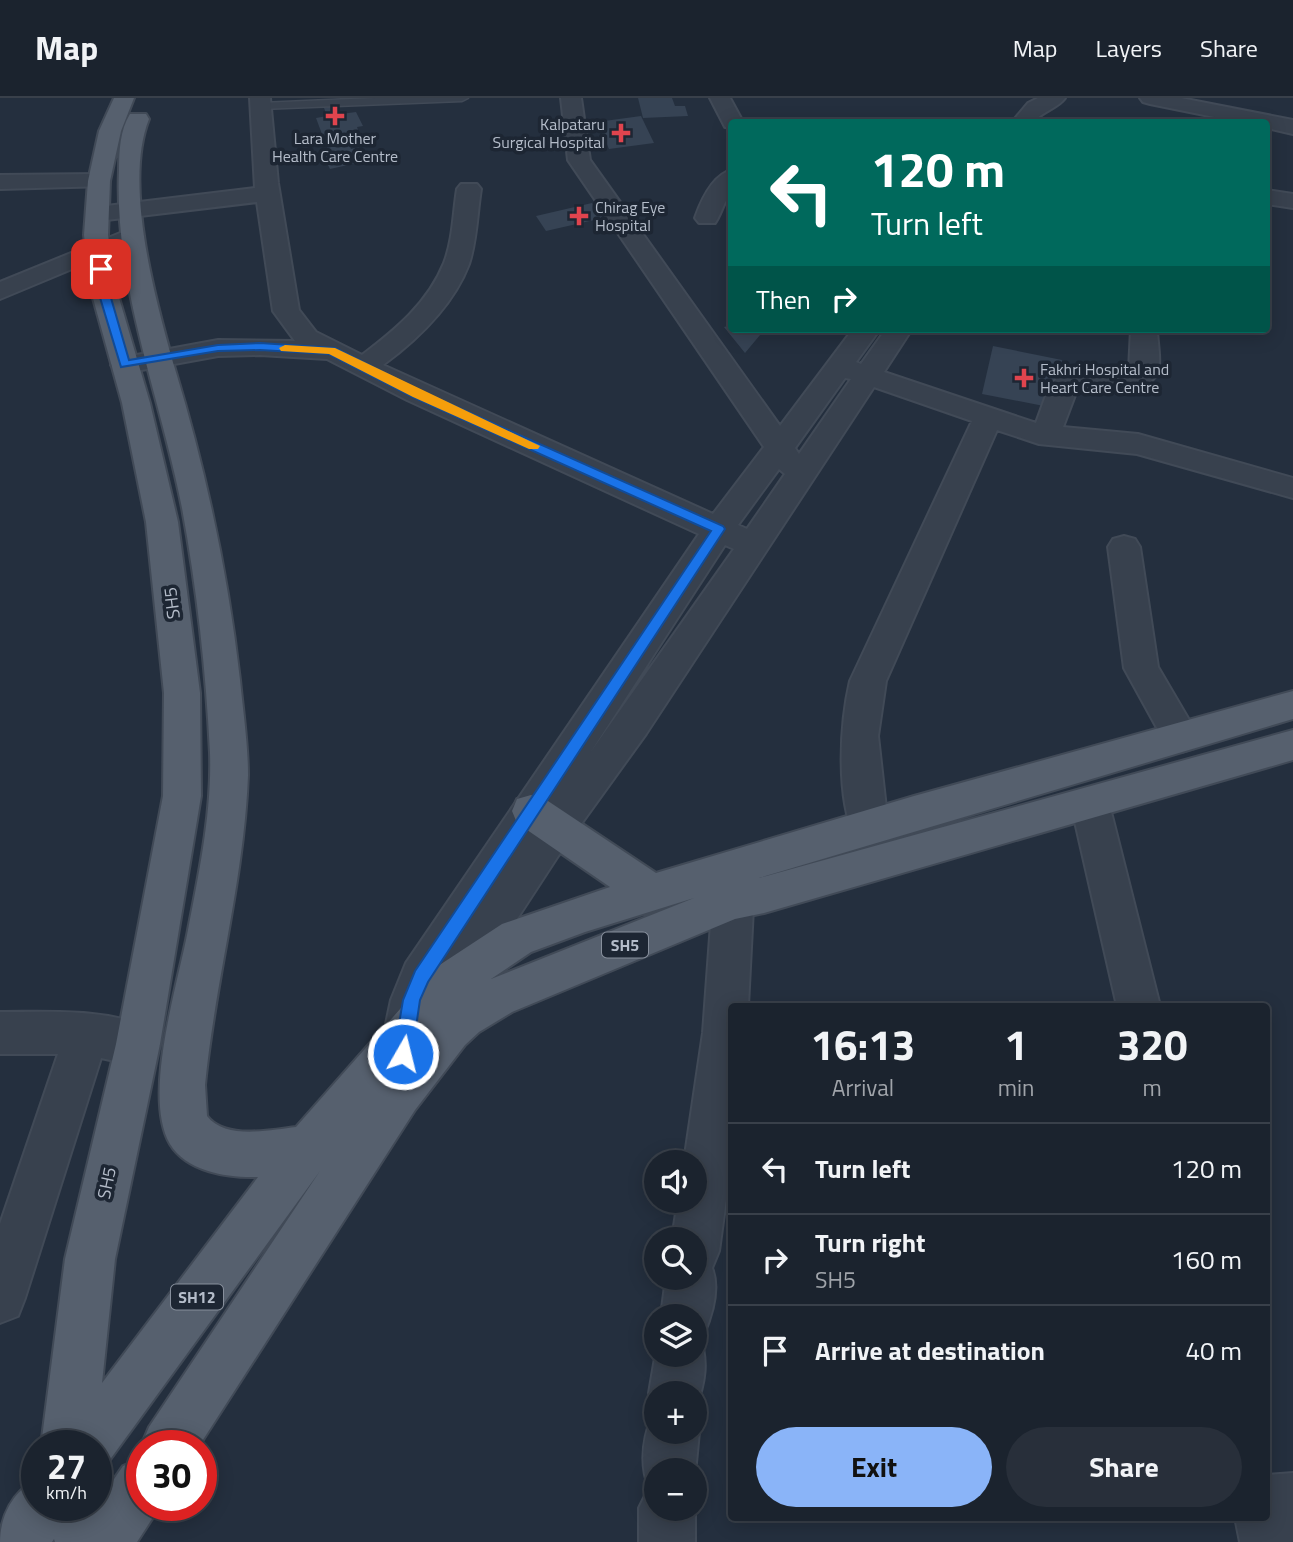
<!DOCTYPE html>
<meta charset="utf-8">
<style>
:root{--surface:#1b232e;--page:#282f3a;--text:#f1f3f6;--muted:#a0a4aa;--line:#39404a;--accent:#8ab4f8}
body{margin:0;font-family:"Titillium Web",sans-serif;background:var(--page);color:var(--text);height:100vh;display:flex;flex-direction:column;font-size:26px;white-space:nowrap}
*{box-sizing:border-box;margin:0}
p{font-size:23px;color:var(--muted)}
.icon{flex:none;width:38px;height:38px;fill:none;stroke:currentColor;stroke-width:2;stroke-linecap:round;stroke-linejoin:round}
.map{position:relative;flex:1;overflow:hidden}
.panel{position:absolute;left:728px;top:905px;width:542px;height:518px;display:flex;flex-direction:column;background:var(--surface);border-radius:7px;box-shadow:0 4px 18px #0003,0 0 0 2px var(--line)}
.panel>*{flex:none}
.banner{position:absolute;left:728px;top:21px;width:542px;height:214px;border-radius:7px;box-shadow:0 4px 18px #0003,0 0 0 2px var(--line);background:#00695c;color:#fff;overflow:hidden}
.buttons{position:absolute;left:644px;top:1052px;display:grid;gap:14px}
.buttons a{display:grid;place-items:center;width:63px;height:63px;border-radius:50%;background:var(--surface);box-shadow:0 4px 18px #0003,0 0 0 2px var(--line);font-size:35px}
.speed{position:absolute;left:21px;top:1332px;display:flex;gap:14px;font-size:35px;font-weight:700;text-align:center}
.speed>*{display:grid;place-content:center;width:91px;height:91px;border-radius:50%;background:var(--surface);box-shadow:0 4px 18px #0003,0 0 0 2px var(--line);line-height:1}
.speed small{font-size:18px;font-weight:400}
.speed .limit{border:10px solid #d22;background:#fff;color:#111}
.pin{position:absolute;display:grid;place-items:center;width:60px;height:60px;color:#fff;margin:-30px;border-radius:14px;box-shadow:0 4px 10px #0006}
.me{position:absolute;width:77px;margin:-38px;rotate:8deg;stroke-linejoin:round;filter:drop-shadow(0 0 5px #0008)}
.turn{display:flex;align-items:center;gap:24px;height:147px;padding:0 28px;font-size:32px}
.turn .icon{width:91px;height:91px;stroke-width:2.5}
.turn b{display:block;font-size:49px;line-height:60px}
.then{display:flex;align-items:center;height:66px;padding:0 28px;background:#0003;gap:14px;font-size:26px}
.eta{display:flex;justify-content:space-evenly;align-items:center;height:119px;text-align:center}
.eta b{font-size:42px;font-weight:700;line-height:49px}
.action{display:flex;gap:14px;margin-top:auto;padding:14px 28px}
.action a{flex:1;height:80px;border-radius:42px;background:var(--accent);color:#111;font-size:28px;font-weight:700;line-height:80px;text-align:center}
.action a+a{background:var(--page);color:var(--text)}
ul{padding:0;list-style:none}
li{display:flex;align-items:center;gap:21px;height:91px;padding:0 28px;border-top:2px solid var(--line)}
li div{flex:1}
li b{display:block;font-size:26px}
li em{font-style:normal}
header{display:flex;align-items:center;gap:42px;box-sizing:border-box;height:98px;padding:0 35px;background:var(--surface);border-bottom:2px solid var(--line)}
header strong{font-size:33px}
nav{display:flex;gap:38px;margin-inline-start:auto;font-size:24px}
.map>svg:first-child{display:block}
.building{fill:#364354}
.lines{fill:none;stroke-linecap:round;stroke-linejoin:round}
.service-casing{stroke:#414a57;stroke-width:3}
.minor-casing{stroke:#414a57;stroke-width:4}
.primary-casing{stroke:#414a57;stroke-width:4}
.service{fill:#38414e;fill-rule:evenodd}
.minor{fill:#38414e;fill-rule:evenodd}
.primary{fill:#56606e;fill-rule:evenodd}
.route{fill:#1a73e8;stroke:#114b97;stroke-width:2}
.slow{fill:#f59e0b}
.health-dot{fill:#e0444e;stroke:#1d2633;stroke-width:2.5}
.labels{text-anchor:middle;stroke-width:7;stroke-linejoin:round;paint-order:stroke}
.far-poi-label{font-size:16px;fill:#b4bcc9;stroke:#1d2633;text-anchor:start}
.shield{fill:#1d2633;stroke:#878f9c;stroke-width:2}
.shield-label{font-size:16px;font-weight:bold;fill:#b4bcc9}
.street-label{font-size:18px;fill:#b4bcc9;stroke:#1d2633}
</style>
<header>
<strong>Map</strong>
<nav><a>Map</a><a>Layers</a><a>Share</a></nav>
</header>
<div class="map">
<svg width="1293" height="1444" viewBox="0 0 1293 1444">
<rect width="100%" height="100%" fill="#242f3e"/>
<!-- building -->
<g class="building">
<path d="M638,0H672L675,8H685L688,18L643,20Z"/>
<path d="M337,7L341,16L356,14L363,28L357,29L362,44L349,46L351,51L359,49L366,63L330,71L323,57L329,55L316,20L327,18L324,10Z"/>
<path d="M641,18L654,45L609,51L597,24Z"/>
<path d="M592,105L603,120L546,133L536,118Z"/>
<path d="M732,227V231H765L745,255L724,229Z"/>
<path d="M993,248L1062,262L1054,310L982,296Z"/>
</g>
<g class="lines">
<defs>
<path id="service" d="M375,0H468L462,3L261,11L255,8L261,5Z"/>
<g id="minor">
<path d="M250,0H270L278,85L299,212L316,234L362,257C395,232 428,205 444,165C453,142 453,116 457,91L461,86H477L481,91C477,116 477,142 469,166C453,208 418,241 383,267L713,416L764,349L568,62L561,0H581L590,62L780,328L853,231H880L856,264L861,266L886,231H912L884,274L1036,325L1049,289L1060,277L1129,272L1131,231H1157C1157,243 1162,265 1157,276C1147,296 1095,293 1077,292L1063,329L1138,336L1293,380V400L1137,356L1039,346L997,332L886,583L878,638L888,728L883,740L869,745L855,740C836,699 840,626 850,583L972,323L874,289L646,636L558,758L468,896L453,902L437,893L426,945L420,960L404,967L388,960L382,945L391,902L406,865L699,436L407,302L327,261L260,257L218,258L125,275L115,273L111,267L115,261L218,242L295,243L273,213L257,104L98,123L90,121L86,116L90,111L98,109L255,90ZM845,280L851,281L799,356L795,350ZM779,371L785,376L747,431L738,427ZM725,447L734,451L590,655Z"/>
<path d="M710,0H730L743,24H732V30L725,29Z"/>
<path d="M1038,0H1065C1058,10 1043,13 1033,24H1012L1028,5Z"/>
<path d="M1140,0H1181L1293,22V36L1267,30V24H1239L1150,6L1143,4Z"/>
<path d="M732,72V94C723,104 722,115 715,125H699L695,120C701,103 712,77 732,72Z"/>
<path d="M99,76L107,78L110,83L107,88L0,91V77Z"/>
<path d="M1267,92L1293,96V110L1267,106Z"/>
<path d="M130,131L139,133L142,138L139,143L0,201V184Z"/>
<path d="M1124,438L1135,441L1140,449L1158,569L1199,639L1194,650L1181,654L1168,650L1124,570L1108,449L1113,441Z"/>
<path d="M1090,690L1103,694L1109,706L1160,908H1117L1071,706L1077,694Z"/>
<path d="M735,753L749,758L755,771L748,908H732V1057L719,1153L712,1170C720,1190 712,1217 704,1236L699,1238C709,1262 705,1286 695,1311V1295H656V1313L649,1295L656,1254V1256H695V1218H661L666,1180H695V1141H672L678,1102H695V1064H684L703,935L715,771L721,758Z"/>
<path d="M0,914C52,914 104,910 154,931L160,946L154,961L138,968L101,960L25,1200L18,1218L0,1225V1126L58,956H0Z"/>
<path d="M656,1314V1334H695V1325L699,1334L695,1375V1372H656V1410H695V1444H639V1410L649,1390C639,1365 643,1340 653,1315Z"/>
<path d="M1293,1375V1444H1240L1235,1419H1267V1377Z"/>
</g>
<g id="primary">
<path d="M114,0H134L121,33L110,83L108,137L117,193L150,305L178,424L200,595L201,698L160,946L115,1161L102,1285L258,1079C228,1080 187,1074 170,1046C142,998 178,886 188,832C199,775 212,714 210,655C206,573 197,491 182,410C160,297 114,188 119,72C119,53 120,32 130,16H146L149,21C123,86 156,205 175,271C206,373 228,476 240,582C243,613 248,646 248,677C244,782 215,883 205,987L207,1018C225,1042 270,1032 296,1029L438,868L502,826L610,789L517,725L512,713L517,701L531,697L545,701L656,775L914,698L1293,593V621L759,780L1293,632V662L764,815L735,821L512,914L479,934L465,947L415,1012L199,1348H141L149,1329L320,1073L106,1367L96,1371V1348H41L65,1161L116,946L163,698L164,595L146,424L122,305L91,193L84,137L88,83L99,33ZM694,800L491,881L531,854L585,834Z"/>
<path d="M142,1360V1407H161L137,1444H55L54,1441L52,1444H0C0,1419 13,1392 37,1382V1407H96V1397L99,1403L123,1368Z"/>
</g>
</defs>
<!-- service casing -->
<use href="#service" class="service-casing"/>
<!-- minor casing -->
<use href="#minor" class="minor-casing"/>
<!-- primary casing -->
<use href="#primary" class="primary-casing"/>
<!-- service -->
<use href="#service" class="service"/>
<!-- minor -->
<use href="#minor" class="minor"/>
<!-- primary -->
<use href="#primary" class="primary"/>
</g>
<!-- route -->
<path class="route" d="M101,168L106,171L109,193L129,262L218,247L260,245L335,250L421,293L723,428L725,431L428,884L420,902L412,956L409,963L403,965L396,963L394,956L403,902L415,873L711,433L413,299L329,256L260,252L218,253L121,269L98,193L95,171Z"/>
<!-- slow -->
<path class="slow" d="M285,247L335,250L540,348L538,351H529L413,299L329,256L281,253L279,250Z"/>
<!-- markers -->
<g class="health-dot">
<path d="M331.5 7.5h7v7h7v7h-7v7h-7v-7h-7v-7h7z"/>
<path d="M617.5 24.5h7v7h7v7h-7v7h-7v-7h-7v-7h7z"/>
<path d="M575.5 107.5h7v7h7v7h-7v7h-7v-7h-7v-7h7z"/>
<path d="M1020.5 269.5h7v7h7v7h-7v7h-7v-7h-7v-7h7z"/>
</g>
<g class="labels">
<!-- far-poi labels -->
<g class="far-poi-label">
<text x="605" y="32" text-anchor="end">Kalpataru<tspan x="605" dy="18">Surgical Hospital</tspan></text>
<text x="335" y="46" text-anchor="middle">Lara Mother<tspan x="335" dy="18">Health Care Centre</tspan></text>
<text x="595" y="115">Chirag Eye<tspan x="595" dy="18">Hospital</tspan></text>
<text x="1040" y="277">Fakhri Hospital and<tspan x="1040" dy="18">Heart Care Centre</tspan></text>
</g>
<!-- shield labels -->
<g class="shield">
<rect x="602" y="834.5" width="46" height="25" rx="5"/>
<rect x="171" y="1186.5" width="52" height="25" rx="5"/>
</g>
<g class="shield-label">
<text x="625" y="853">SH5</text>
<text x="197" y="1205">SH12</text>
</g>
<!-- street labels -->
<g class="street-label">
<text transform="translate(172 505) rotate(-97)" y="6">SH5</text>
<text transform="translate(107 1085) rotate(-78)" y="6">SH5</text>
</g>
</g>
</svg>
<div class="buttons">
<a><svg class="icon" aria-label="sound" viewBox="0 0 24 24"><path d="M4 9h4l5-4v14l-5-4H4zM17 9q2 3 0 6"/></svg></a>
<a><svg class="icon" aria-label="search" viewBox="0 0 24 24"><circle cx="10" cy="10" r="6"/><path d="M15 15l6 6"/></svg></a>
<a><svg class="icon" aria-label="layers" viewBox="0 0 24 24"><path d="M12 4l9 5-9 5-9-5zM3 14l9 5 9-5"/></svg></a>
<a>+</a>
<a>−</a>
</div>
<div class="speed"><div>27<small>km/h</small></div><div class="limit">30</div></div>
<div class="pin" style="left:101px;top:171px;background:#d93025"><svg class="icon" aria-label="arrive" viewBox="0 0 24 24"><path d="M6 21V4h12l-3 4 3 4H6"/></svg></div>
<svg class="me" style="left:403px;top:956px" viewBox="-20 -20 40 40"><circle r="17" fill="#1a73e8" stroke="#fff" stroke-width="3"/><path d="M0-11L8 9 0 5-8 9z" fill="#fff"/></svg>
<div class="banner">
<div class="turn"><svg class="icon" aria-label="left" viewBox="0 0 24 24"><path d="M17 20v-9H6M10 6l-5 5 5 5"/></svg><div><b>120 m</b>Turn left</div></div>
<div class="then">Then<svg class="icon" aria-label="right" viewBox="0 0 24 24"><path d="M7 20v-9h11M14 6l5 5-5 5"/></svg></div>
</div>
<section class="panel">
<div class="eta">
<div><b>16:13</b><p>Arrival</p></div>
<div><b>1</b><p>min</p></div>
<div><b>320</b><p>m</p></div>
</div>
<ul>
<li><svg class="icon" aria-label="left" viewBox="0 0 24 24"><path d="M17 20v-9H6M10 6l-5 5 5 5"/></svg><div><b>Turn left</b></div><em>120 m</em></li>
<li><svg class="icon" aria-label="right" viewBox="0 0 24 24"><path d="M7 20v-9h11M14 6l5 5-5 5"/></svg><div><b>Turn right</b><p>SH5</p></div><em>160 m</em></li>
<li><svg class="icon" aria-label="arrive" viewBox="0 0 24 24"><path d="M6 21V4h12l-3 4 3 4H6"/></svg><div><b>Arrive at destination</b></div><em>40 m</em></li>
</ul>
<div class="action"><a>Exit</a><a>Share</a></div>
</section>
</div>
